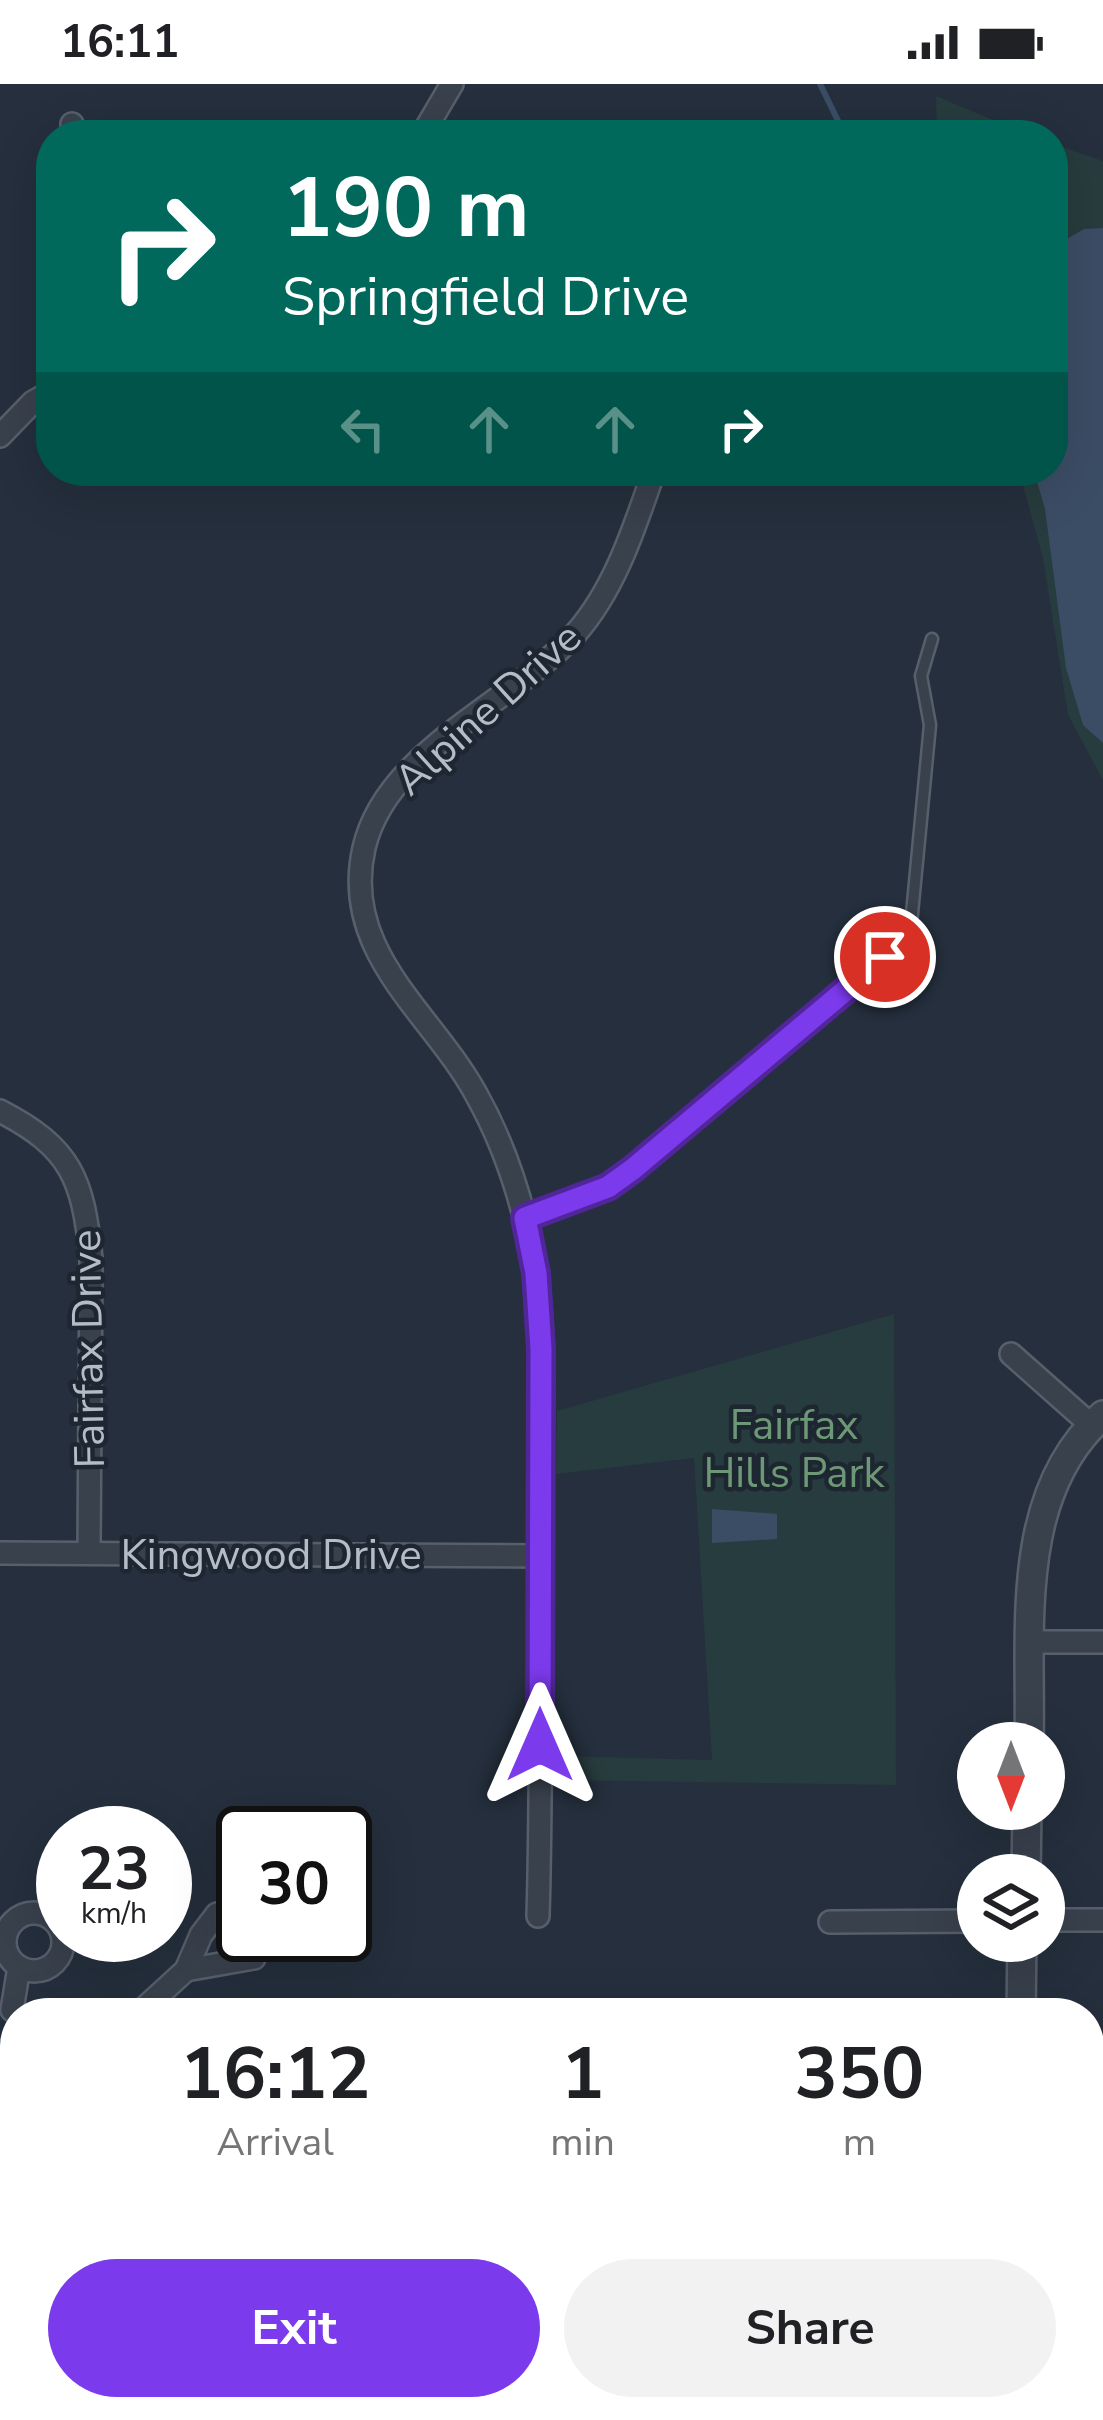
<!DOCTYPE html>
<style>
:root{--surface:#fff;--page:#f2f2f2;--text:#202124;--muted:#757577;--accent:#7c3aed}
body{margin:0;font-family:"Nunito Sans",sans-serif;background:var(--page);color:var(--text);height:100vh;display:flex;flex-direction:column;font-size:45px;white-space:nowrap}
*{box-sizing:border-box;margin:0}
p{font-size:39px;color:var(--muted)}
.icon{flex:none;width:66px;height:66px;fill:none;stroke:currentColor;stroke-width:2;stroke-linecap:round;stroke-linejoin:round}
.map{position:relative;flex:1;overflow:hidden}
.sheet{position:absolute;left:0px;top:1914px;width:1104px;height:423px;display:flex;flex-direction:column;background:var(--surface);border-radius:48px 48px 0 0;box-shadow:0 12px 48px #0002}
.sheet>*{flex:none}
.hud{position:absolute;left:36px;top:36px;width:1032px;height:366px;border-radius:48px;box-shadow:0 12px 48px #0002;background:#00695c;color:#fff;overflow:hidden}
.needle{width:78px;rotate:180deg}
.buttons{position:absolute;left:957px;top:1638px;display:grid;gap:24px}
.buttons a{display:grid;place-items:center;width:108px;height:108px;border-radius:50%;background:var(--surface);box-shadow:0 12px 48px #0002;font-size:60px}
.speed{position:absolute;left:36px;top:1722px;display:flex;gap:24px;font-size:60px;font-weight:700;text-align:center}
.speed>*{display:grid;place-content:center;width:156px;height:156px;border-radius:50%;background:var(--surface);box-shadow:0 12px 48px #0002;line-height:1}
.speed small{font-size:30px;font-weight:400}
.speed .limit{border:6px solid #111;border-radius:18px;background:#fff;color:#111}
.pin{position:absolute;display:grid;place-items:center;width:102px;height:102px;color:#fff;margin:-51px;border:6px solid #fff;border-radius:50%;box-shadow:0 3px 12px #0007}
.me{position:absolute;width:132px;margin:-66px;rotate:0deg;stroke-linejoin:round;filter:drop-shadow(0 0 9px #0008)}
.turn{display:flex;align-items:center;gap:42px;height:252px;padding:0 48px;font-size:54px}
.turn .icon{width:156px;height:156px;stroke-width:2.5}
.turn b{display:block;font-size:84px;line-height:102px}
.lanes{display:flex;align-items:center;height:114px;padding:0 48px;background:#0003;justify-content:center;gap:60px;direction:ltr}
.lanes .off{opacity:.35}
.eta{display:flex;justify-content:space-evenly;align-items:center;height:204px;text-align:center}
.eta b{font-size:72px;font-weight:700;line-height:84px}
.button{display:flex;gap:24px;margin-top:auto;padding:24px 48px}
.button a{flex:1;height:138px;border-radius:72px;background:var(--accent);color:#fff;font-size:48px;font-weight:700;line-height:138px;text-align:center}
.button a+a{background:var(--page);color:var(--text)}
.status{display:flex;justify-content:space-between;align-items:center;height:84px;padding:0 60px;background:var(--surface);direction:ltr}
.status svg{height:33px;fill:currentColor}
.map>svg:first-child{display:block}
.green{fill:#273c3e}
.water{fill:#3b4d65}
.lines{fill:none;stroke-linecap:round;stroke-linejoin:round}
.stream{stroke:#3b4d65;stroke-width:6}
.service-casing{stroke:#575f6b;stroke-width:15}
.minor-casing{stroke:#575f6b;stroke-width:26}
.tertiary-casing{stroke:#575f6b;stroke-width:32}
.service{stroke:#39414d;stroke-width:10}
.minor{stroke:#39414d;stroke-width:21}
.tertiary{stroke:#39414d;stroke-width:27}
.route-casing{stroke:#51269a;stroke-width:30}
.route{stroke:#7c3aed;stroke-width:21}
.labels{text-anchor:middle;stroke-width:9;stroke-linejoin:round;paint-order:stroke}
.street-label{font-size:42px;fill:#b4bcc8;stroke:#1e2632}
.park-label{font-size:42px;fill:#6c9875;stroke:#1e2632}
</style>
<div class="status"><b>16:11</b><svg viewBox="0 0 49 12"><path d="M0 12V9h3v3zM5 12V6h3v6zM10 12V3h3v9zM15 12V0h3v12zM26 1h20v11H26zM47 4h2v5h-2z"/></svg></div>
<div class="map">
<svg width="1103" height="2336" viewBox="0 0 1103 2336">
<rect width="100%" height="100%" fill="#252f3d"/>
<!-- green -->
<g class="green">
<path d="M936,12L1028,51H937Z"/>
<path d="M1053,60L1103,77V696L1068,631L1043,474L1019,387H1053Z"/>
<path d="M894,1230L896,1701L556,1696V1672L712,1676L694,1374L556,1390L557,1327Z"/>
<path d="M741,2322H810L818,2336H709Z"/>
</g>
<!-- water -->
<g class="water">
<path d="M1103,144V659L1083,641L1066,584L1045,425L1034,387H1053V163L1084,145Z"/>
<path d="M712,1425L777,1430V1455L712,1459Z"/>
</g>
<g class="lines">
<!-- stream -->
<g class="stream">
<path d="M820,0L845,51"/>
<path d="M1089,2276L1103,2258"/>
<path d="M1038,2336L1051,2322"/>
</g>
<defs>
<g id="service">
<path d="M909,861L930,641L921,592L932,555"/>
<path d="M1089,2192L1103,2169"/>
</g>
<g id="minor">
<path d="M72,40L75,51"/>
<path d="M422,51L452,0"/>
<path d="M0,352L33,318L51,308"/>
<path d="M0,1027C72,1064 83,1096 91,1174L89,1468"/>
<path d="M525,1134L607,1103L633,1085L885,873L909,861"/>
<path d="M1011,1270L1091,1341"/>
<path d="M0,1469L541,1472"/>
<path d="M1031,1558H1103"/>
<circle cx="34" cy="1858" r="29"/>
<path d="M538,1832C542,1696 540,1560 541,1424C541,1329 550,1229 525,1136C514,1092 498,1049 476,1010C432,929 340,869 364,764C386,667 512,619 576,549C615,505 635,442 654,387"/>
<path d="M1044,1836H1103"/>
<path d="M830,1838L978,1837"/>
<path d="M186,1886L254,1874L264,1851"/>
<path d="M12,1926L19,1883"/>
<path d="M139,1929L186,1886L201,1851L217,1830L243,1825"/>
<path d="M0,2070L15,2071"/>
<path d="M1089,2106L1103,2105"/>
<path d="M15,2261L8,2270L15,2284"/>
<path d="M143,2322L149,2336"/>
<path d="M182,2336L219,2322"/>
<path d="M373,2336V2322"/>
</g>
<g id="tertiary">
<path d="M1029,1659C1032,1550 1012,1411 1103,1331"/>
<path d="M1026,1791L1027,1725"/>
<path d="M1021,1929L1022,1857"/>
<path d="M936,2336L943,2322"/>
</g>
</defs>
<!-- service casing -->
<use href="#service" class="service-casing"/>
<!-- minor casing -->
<use href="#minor" class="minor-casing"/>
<!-- tertiary casing -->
<use href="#tertiary" class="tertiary-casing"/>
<!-- service -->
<use href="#service" class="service"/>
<!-- minor -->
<use href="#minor" class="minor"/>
<!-- tertiary -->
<use href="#tertiary" class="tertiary"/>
</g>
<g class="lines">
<defs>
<path id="route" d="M540,1661L541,1265L536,1189L525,1134L608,1103L633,1085L885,873"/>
</defs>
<!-- route casing -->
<use href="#route" class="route-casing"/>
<!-- route -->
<use href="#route" class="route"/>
</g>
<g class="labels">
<!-- street labels -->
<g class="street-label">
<text transform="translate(487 624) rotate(-42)" y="15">Alpine Drive</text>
<text transform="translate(87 1265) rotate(-91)" y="15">Fairfax Drive</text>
<text x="271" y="1485">Kingwood Drive</text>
</g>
<!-- park labels -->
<g class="park-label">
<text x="794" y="1355">Fairfax<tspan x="794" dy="48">Hills Park</tspan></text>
</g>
</g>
</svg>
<div class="buttons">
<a><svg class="needle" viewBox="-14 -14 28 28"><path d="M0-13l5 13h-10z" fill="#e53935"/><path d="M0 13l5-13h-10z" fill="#757577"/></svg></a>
<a><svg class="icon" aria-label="layers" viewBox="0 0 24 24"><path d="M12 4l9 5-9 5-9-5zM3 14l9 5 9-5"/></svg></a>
</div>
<div class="speed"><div>23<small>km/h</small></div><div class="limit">30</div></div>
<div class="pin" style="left:885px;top:873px;background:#d93025"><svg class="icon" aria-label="arrive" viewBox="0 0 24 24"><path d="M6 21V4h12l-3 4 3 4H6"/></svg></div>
<svg class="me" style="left:540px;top:1661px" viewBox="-20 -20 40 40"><path d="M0-17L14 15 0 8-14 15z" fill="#7c3aed" stroke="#fff" stroke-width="4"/></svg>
<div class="hud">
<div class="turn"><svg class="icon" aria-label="right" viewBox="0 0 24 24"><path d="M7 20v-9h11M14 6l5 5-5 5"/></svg><div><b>190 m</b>Springfield Drive</div></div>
<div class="lanes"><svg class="icon off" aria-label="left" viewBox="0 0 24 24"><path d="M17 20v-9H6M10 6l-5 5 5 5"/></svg><svg class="icon off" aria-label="ahead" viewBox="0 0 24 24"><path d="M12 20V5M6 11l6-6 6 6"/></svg><svg class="icon off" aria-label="ahead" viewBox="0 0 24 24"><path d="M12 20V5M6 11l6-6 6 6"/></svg><svg class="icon" aria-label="right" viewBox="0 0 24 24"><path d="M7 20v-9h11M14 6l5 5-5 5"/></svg></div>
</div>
<section class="sheet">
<div class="eta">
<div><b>16:12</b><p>Arrival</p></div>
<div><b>1</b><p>min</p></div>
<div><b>350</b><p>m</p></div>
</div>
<div class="button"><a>Exit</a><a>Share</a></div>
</section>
</div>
